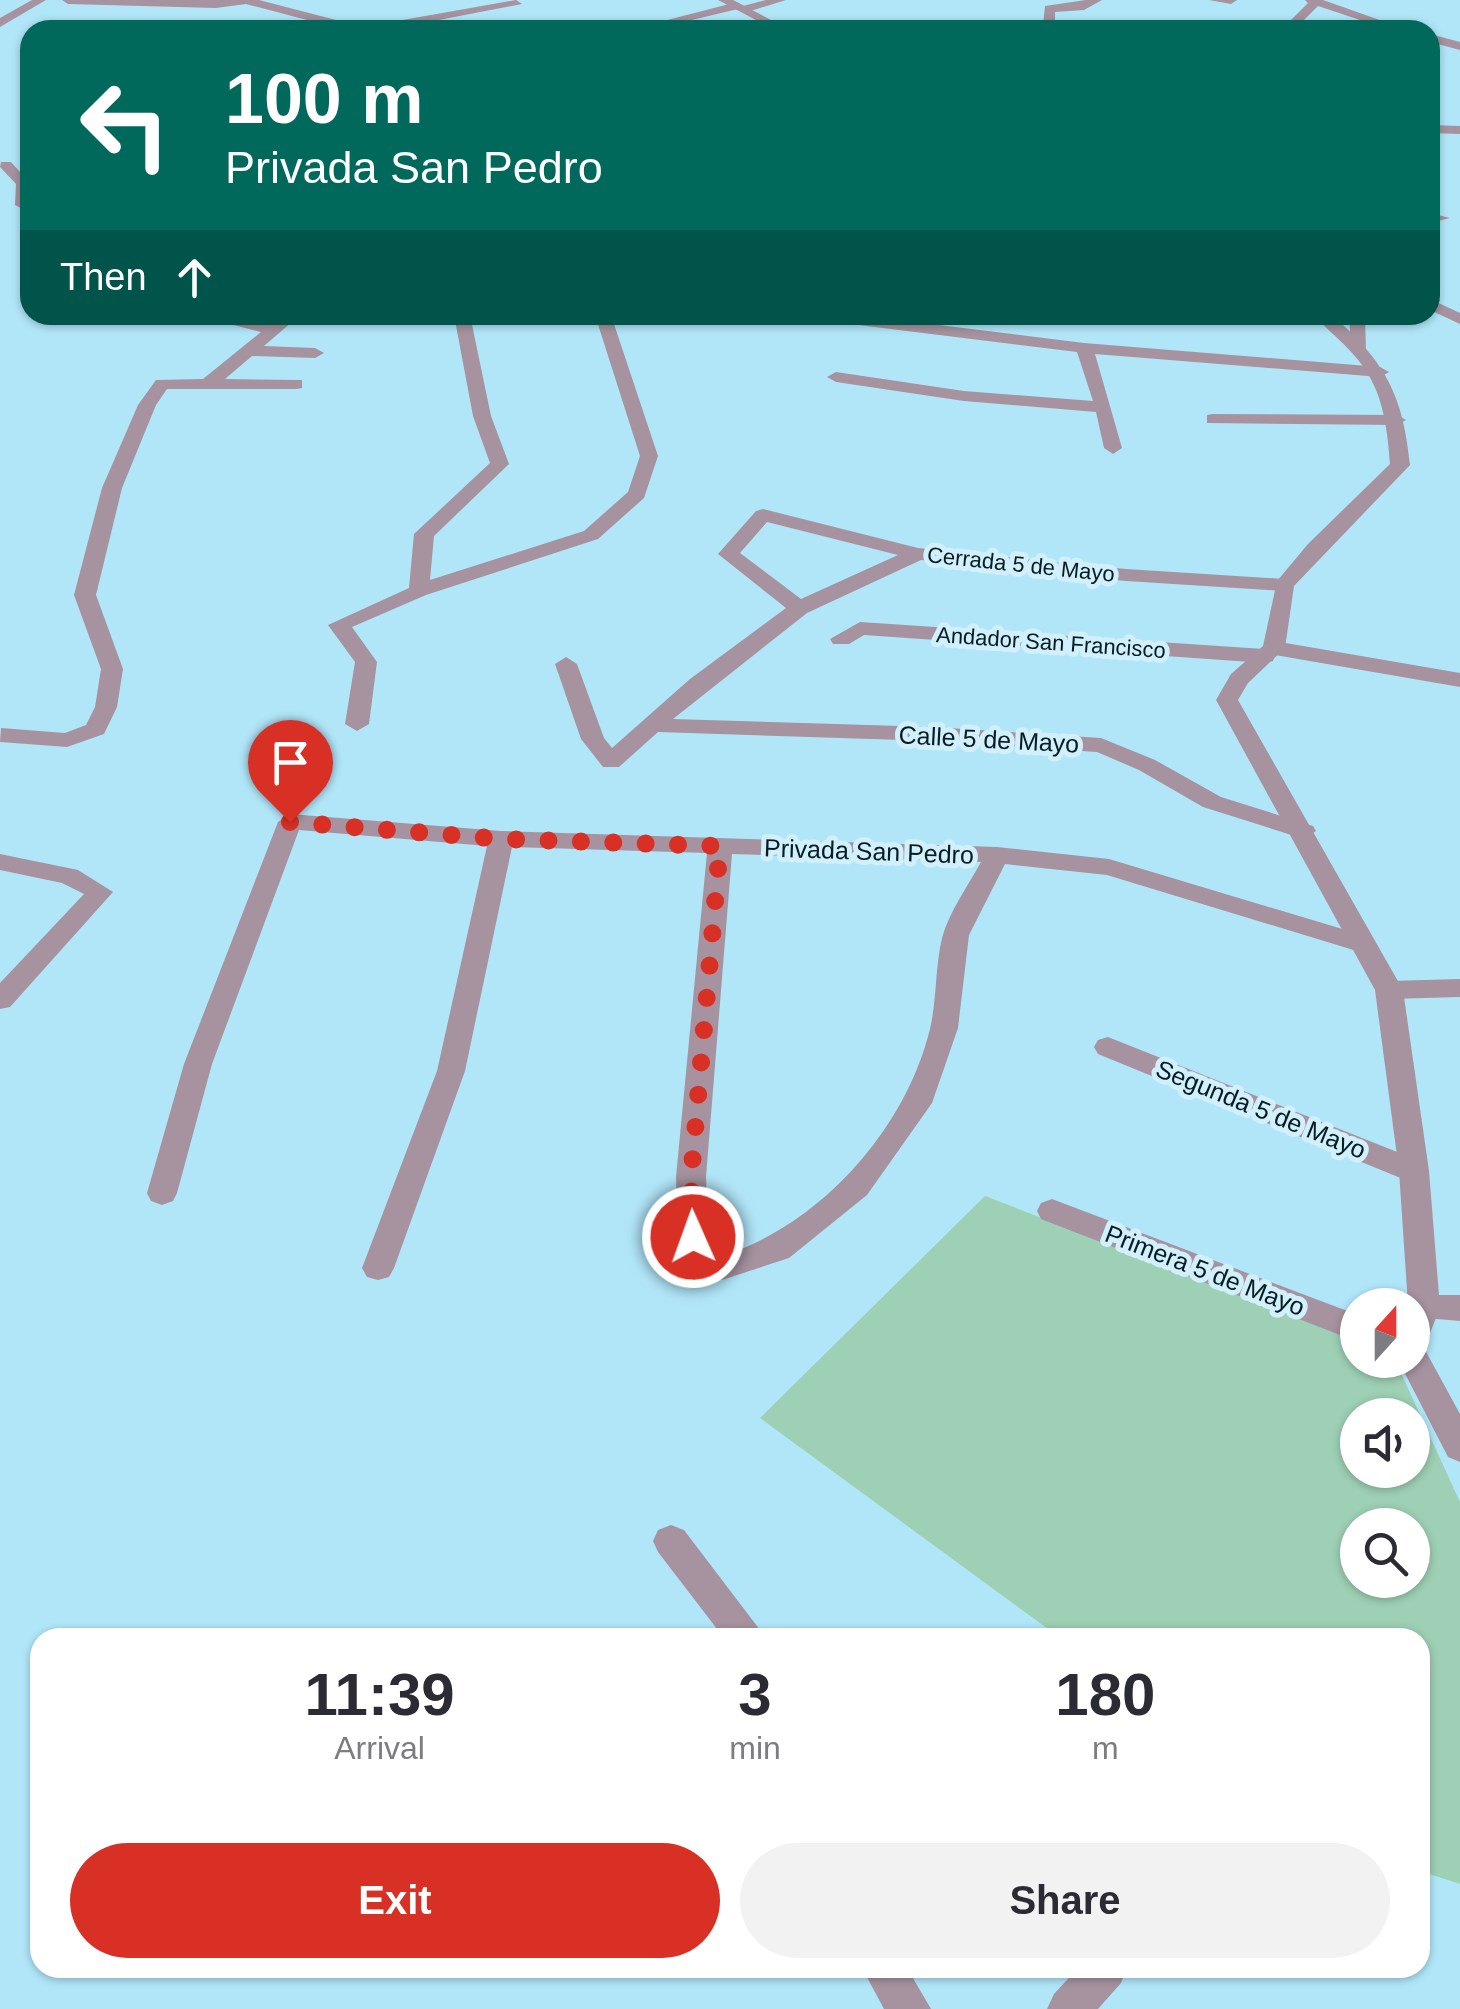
<!DOCTYPE html>
<style>
:root{--surface:#fff;--page:#f2f2f3;--text:#2b2b33;--muted:#7c7c81;--accent:#d93025}
body{margin:0;font-family:Helvetica,sans-serif;background:var(--page);color:var(--text);height:100vh;display:flex;flex-direction:column;font-size:38px;white-space:nowrap}
*{box-sizing:border-box;margin:0}
p{font-size:32px;color:var(--muted)}
.icon{flex:none;width:55px;height:55px;fill:none;stroke:currentColor;stroke-width:2;stroke-linecap:round;stroke-linejoin:round}
.map{position:relative;flex:1;overflow:hidden}
.side{position:absolute;left:30px;top:1628px;width:1400px;height:350px;display:flex;flex-direction:column;background:var(--surface);border-radius:30px;box-shadow:0 2px 8px #0004}
.side>*{flex:none}
.hud{position:absolute;left:20px;top:20px;width:1420px;height:305px;border-radius:30px;box-shadow:0 2px 8px #0004;background:#00695c;color:#fff;overflow:hidden}
.needle{width:65px;rotate:21deg}
.buttons{position:absolute;left:1340px;top:1288px;display:grid;gap:20px}
.buttons a{display:grid;place-items:center;width:90px;height:90px;border-radius:50%;background:var(--surface);box-shadow:0 2px 8px #0004;font-size:50px}
.pin{position:absolute;display:grid;place-items:center;width:85px;height:85px;color:#fff;margin:-102px -42px;border-radius:50% 50% 50% 0;rotate:-45deg;box-shadow:0 0 10px #0007}
.pin .icon{rotate:45deg}
.me{position:absolute;width:110px;margin:-55px;rotate:358deg;stroke-linejoin:round;filter:drop-shadow(0 0 8px #0008)}
.turn{display:flex;align-items:center;gap:35px;height:210px;padding:0 40px;font-size:45px}
.turn .icon{width:130px;height:130px;stroke-width:2.5}
.turn b{display:block;font-size:70px;line-height:85px}
.then{display:flex;align-items:center;height:95px;padding:0 40px;background:#0003;gap:20px;font-size:38px}
.eta{display:flex;justify-content:space-evenly;align-items:center;height:170px;text-align:center}
.eta b{font-size:60px;font-weight:700;line-height:70px}
.primary-button{display:flex;gap:20px;margin-top:auto;padding:20px 40px}
.primary-button a{flex:1;height:115px;border-radius:60px;background:var(--accent);color:#fff;font-size:40px;font-weight:700;line-height:115px;text-align:center}
.primary-button a+a{background:var(--page);color:var(--text)}
.map>svg:first-child{display:block}
.green{fill:#9ed0b5;fill-rule:evenodd}
.lines{fill:none;stroke-linecap:round;stroke-linejoin:round}
.minor{fill:#a6939f;fill-rule:evenodd}
.tertiary{fill:#a6939f;fill-rule:evenodd}
.route{stroke:#d93025;stroke-width:18;stroke-dasharray:0 32.4}
.labels{text-anchor:middle;stroke-width:10;stroke-linejoin:round;paint-order:stroke}
.far-street-label{font-size:22px;fill:#071c23;stroke:#d1f0fb}
.street-label{font-size:25px;fill:#071c23;stroke:#d1f0fb}
</style>
<div class="map">
<svg width="1460" height="2009" viewBox="0 0 1460 2009">
<rect width="100%" height="100%" fill="#b1e6f9"/>
<!-- green -->
<path class="green" d="M985,1196L1357,1341L1358,1360H1395L1460,1502V1884L1420,1871V1638L1059,1637L760,1418ZM1358,1415H1412V1470H1358ZM1358,1525H1412V1580H1358Z"/>
<g class="lines">
<!-- minor -->
<g class="minor">
<path d="M62,0H259L363,27L516,0L522,4L387,30H345L246,4L216,8L68,4Z"/>
<path d="M766,0H786L744,13L738,9L654,29L648,25L737,2L743,6Z"/>
<path d="M1086,0H1102L1084,10L1055,12V22L1095,30H1060L1043,25L1045,6Z"/>
<path d="M1209,0H1237L1231,4Z"/>
<path d="M1305,0H1323L1408,30H1390L1318,6L1294,30H1281L1308,3Z"/>
<path d="M1430,34L1460,42V50L1430,42Z"/>
<path d="M1430,125L1460,126V134L1430,133Z"/>
<path d="M1,162H11L30,183V213L15,205L16,184L0,167Z"/>
<path d="M1430,213L1450,218L1430,223Z"/>
<path d="M1430,299L1460,313V324L1430,310Z"/>
<path d="M195,315H228L271,323L282,315H300L264,346L315,348L324,353L315,358L252,356L225,379L302,380V388L296,389H167L156,405L122,488L96,595L123,669L117,707L104,734L67,747L0,742L1,728L65,733L86,725L95,707L101,669L74,595L102,488L138,405L156,380L203,379L261,332Z"/>
<path d="M454,315H470L491,416L509,464L434,536L430,580L584,531L628,492L640,456L595,315H611L658,456L644,498L598,539L426,595L352,627L377,662L369,724L357,731L345,724L355,662L328,625L409,588L414,534L490,463L473,416Z"/>
<path d="M810,315H858L1084,343L1380,367L1389,372L1380,377L1095,354L1122,448L1113,454L1104,448L1096,412L964,401L836,382L827,377L836,372L964,391L1093,401L1077,352L818,320Z"/>
<path d="M1349,315H1365L1366,352L1351,348Z"/>
<path d="M1213,414L1397,415L1406,420L1397,425L1207,423V415Z"/>
<path d="M763,509L918,548L1126,569L1284,579L1294,585L1284,591L1126,581L921,560L807,613L673,719L934,727L1101,738L1155,760L1221,797L1313,826L1316,831L1304,839L1203,807L1139,770L1097,752L934,741L658,732L619,767H603L581,739L555,664L566,657L577,664L604,738L612,748L690,679L786,608L718,554L756,511ZM767,522L898,555L801,599L740,553Z"/>
<path d="M860,622L1264,649L1266,643L1274,641L1460,673V687L1275,655L1273,661L1265,663L864,635L849,644H833L830,639Z"/>
<path d="M290,814L501,831L997,847L1109,859L1369,937L1373,943L1369,949L1360,952L1107,875L1005,864L969,935L958,1028L932,1103L867,1195L789,1258L722,1280L711,1277L677,1237L676,1177L707,853L512,847L465,1071L394,1268L389,1277L378,1280L367,1277L362,1268L437,1071L487,846L299,830L212,1064L177,1193L173,1201L162,1205L151,1201L147,1193L184,1064L278,822ZM732,854L981,862C968,886 949,912 942,938C935,967 937,999 930,1029C906,1127 824,1221 728,1254L708,1233L706,1177Z"/>
<path d="M0,854L78,870L113,892L10,1007L0,1009V983L84,894L62,883L0,870Z"/>
<path d="M1460,979V997L1389,999L1379,997L1375,990L1379,983L1389,981Z"/>
<path d="M1108,1037L1425,1163L1429,1171L1425,1179L1414,1182L1403,1179L1098,1054L1094,1047L1098,1040Z"/>
<path d="M1052,1199L1358,1315V1342L1041,1219L1037,1211L1041,1203Z"/>
<path d="M1424,1295H1460V1321L1413,1317L1409,1305L1413,1299Z"/>
<path d="M671,1525L684,1530L766,1638H724L658,1552L653,1541L658,1530Z"/>
<path d="M862,1968H907L931,2009H884Z"/>
<path d="M1078,1968H1127L1121,1983L1098,2009H1047L1054,1994Z"/>
</g>
<!-- tertiary -->
<g class="tertiary">
<path d="M32,0H46L0,27V18Z"/>
<path d="M718,0H733L790,30H775Z"/>
<path d="M1314,315H1332C1385,362 1403,394 1410,465L1294,586L1285,648L1248,683L1238,700L1403,990L1429,1171L1440,1308L1424,1348L1460,1414V1462L1448,1457L1398,1360H1412V1305H1408L1399,1171L1375,990L1216,700L1231,674L1263,646L1277,581L1308,544L1390,464C1387,423 1382,385 1353,354C1341,340 1326,329 1314,315Z"/>
</g>
</g>
<g class="lines">
<!-- route -->
<path class="route" d="M290,822L502,839L720,846L691,1177L693,1237"/>
</g>
<g class="labels">
<!-- far-street labels -->
<g class="far-street-label">
<text transform="translate(1021 564) rotate(6)" y="8">Cerrada 5 de Mayo</text>
<text transform="translate(1051 642) rotate(4)" y="8">Andador San Francisco</text>
</g>
<!-- street labels -->
<g class="street-label">
<text transform="translate(989 739) rotate(3)" y="9">Calle 5 de Mayo</text>
<text transform="translate(869 851) rotate(2)" y="9">Privada San Pedro</text>
<text transform="translate(1261 1109) rotate(22)" y="9">Segunda 5 de Mayo</text>
<text transform="translate(1205 1270) rotate(21)" y="9">Primera 5 de Mayo</text>
</g>
</g>
</svg>
<div class="buttons">
<a><svg class="needle" viewBox="-14 -14 28 28"><path d="M0-13l5 13h-10z" fill="#e53935"/><path d="M0 13l5-13h-10z" fill="#7c7c81"/></svg></a>
<a><svg class="icon" aria-label="sound" viewBox="0 0 24 24"><path d="M4 9h4l5-4v14l-5-4H4zM17 9q2 3 0 6"/></svg></a>
<a><svg class="icon" aria-label="search" viewBox="0 0 24 24"><circle cx="10" cy="10" r="6"/><path d="M15 15l6 6"/></svg></a>
</div>
<div class="pin" style="left:290px;top:822px;background:#d93025"><svg class="icon" aria-label="arrive" viewBox="0 0 24 24"><path d="M6 21V4h12l-3 4 3 4H6"/></svg></div>
<svg class="me" style="left:693px;top:1237px" viewBox="-20 -20 40 40"><circle r="17" fill="#d93025" stroke="#fff" stroke-width="3"/><path d="M0-11L8 9 0 5-8 9z" fill="#fff"/></svg>
<div class="hud">
<div class="turn"><svg class="icon" aria-label="left" viewBox="0 0 24 24"><path d="M17 20v-9H6M10 6l-5 5 5 5"/></svg><div><b>100 m</b>Privada San Pedro</div></div>
<div class="then">Then<svg class="icon" aria-label="ahead" viewBox="0 0 24 24"><path d="M12 20V5M6 11l6-6 6 6"/></svg></div>
</div>
<section class="side">
<div class="eta">
<div><b>11:39</b><p>Arrival</p></div>
<div><b>3</b><p>min</p></div>
<div><b>180</b><p>m</p></div>
</div>
<div class="primary-button"><a>Exit</a><a>Share</a></div>
</section>
</div>
